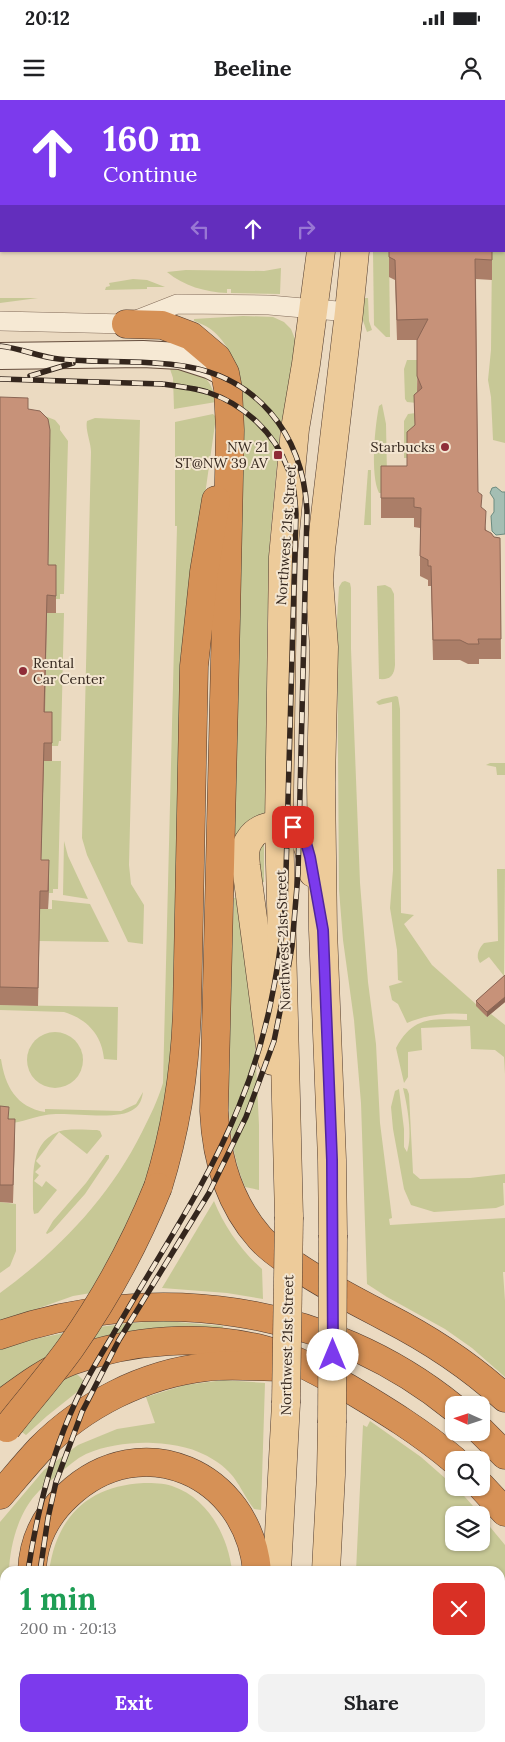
<!DOCTYPE html>
<meta charset="utf-8">
<style>
:root{--surface:#fff;--page:#f2f2f2;--text:#202124;--muted:#757577;--accent:#7c3aed}
body{margin:0;font-family:Lora,serif;background:var(--page);color:var(--text);height:100vh;display:flex;flex-direction:column;font-size:19px;white-space:nowrap}
*{box-sizing:border-box;margin:0}
p{font-size:16px;color:var(--muted)}
.icon{flex:none;width:28px;height:28px;fill:none;stroke:currentColor;stroke-width:2;stroke-linecap:round;stroke-linejoin:round}
.map{position:relative;flex:1;overflow:hidden}
.panel{position:absolute;left:0px;top:1466px;width:505px;height:176px;display:flex;flex-direction:column;background:var(--surface);border-radius:15px 15px 0 0;box-shadow:0 1px 4px #0004}
.panel>*{flex:none}
.banner{position:absolute;left:0px;top:0px;width:505px;height:152px;box-shadow:0 1px 4px #0004;background:#7c3aed;color:#fff;overflow:hidden}
.needle{width:32px;rotate:273deg}
.tools{position:absolute;left:445px;top:1296px;display:grid;gap:10px}
.tools a{display:grid;place-items:center;width:45px;height:45px;border-radius:10px;background:var(--surface);box-shadow:0 1px 4px #0004;font-size:25px}
.pin{position:absolute;display:grid;place-items:center;width:42px;height:42px;color:#fff;margin:-21px;border-radius:10px;box-shadow:0 2px 8px #0006}
.me{position:absolute;width:55px;margin:-28px;rotate:0deg;stroke-linejoin:round;filter:drop-shadow(0 0 4px #0008)}
.turn{display:flex;align-items:center;gap:18px;height:105px;padding:0 20px;font-size:22px}
.turn .icon{width:65px;height:65px;stroke-width:2.5}
.turn b{display:block;font-size:35px;line-height:42px}
.lanes{display:flex;align-items:center;height:48px;padding:0 20px;background:#0003;justify-content:center;gap:25px;direction:ltr}
.lanes .off{opacity:.35}
.round{display:grid;place-items:center;flex:none;width:52px;height:52px;border-radius:10px;background:var(--page)}
.headline{display:flex;align-items:center;justify-content:space-between;height:85px;padding:0 20px}
h1{font-size:30px;font-weight:700;line-height:38px;color:#1e9e55}
.action{display:flex;gap:10px;margin-top:auto;padding:10px 20px}
.action a{flex:1;height:58px;border-radius:10px;background:var(--accent);color:#fff;font-size:20px;font-weight:700;line-height:58px;text-align:center}
.action a+a{background:var(--page);color:var(--text)}
.status{display:flex;justify-content:space-between;align-items:center;height:35px;padding:0 25px;background:var(--surface);direction:ltr}
.status svg{height:14px;fill:currentColor}
header{display:flex;justify-content:space-between;align-items:center;height:65px;padding:0 20px;background:var(--surface);font-size:22px;font-weight:700}
.map>svg:first-child{display:block}
.green{fill:#c7c896}
.water{fill:#a4beb3;stroke:#6b8b80}
.lines{fill:none;stroke-linecap:round;stroke-linejoin:round}
.street-casing{stroke:#836c5a;stroke-width:20}
.secondary-casing{stroke:#654d3d;stroke-width:28}
.primary-casing{stroke:#513b2e;stroke-width:29}
.highway-casing{stroke:#513b2e;stroke-width:29}
.street{stroke:#f6e9d4;stroke-width:19}
.secondary{stroke:#f6e9d4;stroke-width:26}
.primary{stroke:#edcb9a;stroke-width:28}
.highway{stroke:#d69156;stroke-width:28}
.rail-casing{stroke:#34261d;stroke-width:5.5}
.rail{stroke:#f3e5d0;stroke-width:4;stroke-dasharray:11;stroke-linecap:butt}
.primary-bridge-casing{stroke:#513b2e;stroke-width:29;stroke-linecap:butt}
.highway-bridge-casing{stroke:#513b2e;stroke-width:29;stroke-linecap:butt}
.primary-bridge{stroke:#edcb9a;stroke-width:28}
.highway-bridge{stroke:#d69156;stroke-width:28}
.wall{fill:#ab7e68}
.shaded-wall{fill:#8b6655}
.building{fill:#c79279;stroke:#8b6655}
.route-casing{stroke:#51269a;stroke-width:12}
.route{stroke:#7c3aed;stroke-width:9}
.poi-dot{fill:#8f2d38;stroke:#f3e5d0;stroke-width:2}
.labels{text-anchor:middle;stroke-width:4;stroke-linejoin:round;paint-order:stroke}
.poi-label{font-size:14px;fill:#34261d;stroke:#f3e5d0;text-anchor:end}
.street-label{font-size:14px;fill:#34261d;stroke:#f3e5d0}
</style>
<div class="status"><b>20:12</b><svg viewBox="0 0 49 12"><path d="M0 12V9h3v3zM5 12V6h3v6zM10 12V3h3v9zM15 12V0h3v12zM26 1h20v11H26zM47 4h2v5h-2z"/></svg></div>
<header><svg class="icon" aria-label="menu" viewBox="0 0 24 24"><path d="M4 6h16M4 12h16M4 18h16"/></svg>Beeline<svg class="icon" aria-label="person" viewBox="0 0 24 24"><circle cx="12" cy="8" r="4"/><path d="M4 21q1-7 8-7t8 7"/></svg></header>
<div class="map">
<svg width="505" height="1642" viewBox="0 0 505 1642">
<rect width="100%" height="100%" fill="#ebdac1"/>
<!-- green -->
<g class="green">
<path d="M491,0H505V343L493,340L491,297L488,280L491,250L492,151H504V1Z"/>
<path d="M373,151H389L390,237H386L374,225Z"/>
<path d="M281,168L280,194L231,193V189H227V193C205,192 184,186 167,172L186,170L264,171Z"/>
<path d="M133,179L147,180L165,187H147V189L105,190L106,187L110,186L109,183Z"/>
<path d="M0,198H38L0,203Z"/>
<path d="M362,198H368L369,221L372,230L367,232L361,215Z"/>
<path d="M243,216L273,217L284,222L291,229L297,244L280,331L270,439L267,534L266,718L234,760L237,635L234,627L239,277C236,260 224,238 209,228C205,225 199,223 194,221V219Z"/>
<path d="M407,260H417V303L407,302L405,299L404,269Z"/>
<path d="M170,269C197,272 210,271 216,302L174,309L173,278Z"/>
<path d="M382,304L386,324L387,375L381,387V393H379C370,374 375,326 379,306Z"/>
<path d="M416,313L415,327L407,358H404V321L408,314Z"/>
<path d="M213,314L216,317L201,423L180,633L171,968C164,1020 152,1075 129,1123C118,1147 104,1170 91,1193L73,1196L0,1222V1193C59,1150 109,1098 142,1032C150,1016 158,1000 163,983L177,426H175V322Z"/>
<path d="M45,316L55,320L60,326V330L68,341L64,494H60V499H56L48,482Z"/>
<path d="M95,318L140,320L129,765L131,784L144,805L143,844L128,842L87,755L82,738L91,352C91,342 85,330 87,321Z"/>
<path d="M368,370H371V425H364Z"/>
<path d="M345,481L350,483L351,488V549L360,783L368,882L376,944L380,1023L392,1118L389,1119L390,1125L505,1118V1172H503L505,1201V1277L472,1248L445,1229L387,1197L367,1184L361,1003L354,920L343,840L339,790L337,519L339,487L342,482Z"/>
<path d="M385,485L391,488L394,494L395,565C394,576 390,580 379,579L377,486Z"/>
<path d="M47,513H64L61,641H59L58,646H52L44,630Z"/>
<path d="M396,596L398,597L400,609L401,813L414,815L404,824L432,865L477,905L487,917L491,914L505,925V974L504,957L495,950L471,949L470,926L421,928L422,950L408,952V977L404,983L396,948C414,915 433,919 467,920V914C447,912 426,915 407,923L398,904L392,900L389,886L403,882L398,880L397,850L390,808L393,770L392,602L379,605L376,602L382,599Z"/>
<path d="M43,661H61L58,789H53V793H49V778H41Z"/>
<path d="M490,663H505V675H497L496,667L486,665Z"/>
<path d="M64,741L68,756L88,799L63,795Z"/>
<path d="M264,743V782H258L256,756Z"/>
<path d="M497,769H505L504,876L489,857L480,863C475,856 479,848 484,843L498,841Z"/>
<path d="M239,797L255,944L259,1025V1090L245,1087C224,1037 229,989 230,936C231,890 232,844 234,798Z"/>
<path d="M52,800L90,804L109,842L39,841L40,809H52Z"/>
<path d="M0,905L118,907L117,960L104,959C102,935 87,919 64,912L0,910Z"/>
<circle cx="55" cy="960" r="28"/>
<path d="M0,959H1C5,986 16,1007 45,1012V1009L121,1011L136,1004L143,992C142,999 140,1005 134,1009C117,1022 68,1011 46,1015C28,1018 19,1024 0,1024Z"/>
<path d="M403,988L407,989L409,994L413,1073L420,1079L470,1078L505,1074V1083H503L504,1105L496,1108L434,1112L411,1105L404,1089L393,1029L391,1007L395,991L399,989L404,1029V1047L407,1052C413,1036 407,1004 403,988Z"/>
<path d="M97,1030L100,1031L102,1036L87,1054L59,1032L36,1061L41,1066L35,1072L39,1075L34,1081L42,1087L46,1081L57,1090L38,1113L34,1114L33,1109C34,1083 27,1044 58,1032C66,1028 87,1030 97,1030Z"/>
<path d="M106,1055H109V1058L85,1094L52,1131L47,1134L46,1133L53,1121L86,1083Z"/>
<path d="M214,1101C224,1126 242,1152 262,1169L263,1199L227,1193L162,1188Z"/>
<path d="M0,1102L16,1104V1151L10,1166L0,1173Z"/>
<path d="M166,1221L223,1226L222,1230L0,1295V1248C55,1233 109,1223 166,1221Z"/>
<path d="M77,1274L87,1284L47,1316L26,1335L19,1330L56,1282Z"/>
<path d="M224,1280L265,1283L261,1410L254,1409C239,1389 238,1375 214,1360C195,1348 176,1344 153,1343C131,1342 107,1345 86,1354C76,1359 68,1366 59,1374C52,1379 45,1385 39,1391C19,1411 10,1444 9,1471H5V1608L0,1607V1422L44,1370L78,1345L117,1329L155,1323L146,1297L185,1285Z"/>
<path d="M370,1321L421,1357L454,1386V1388H457L481,1415H454V1442H481V1416L505,1445V1599H500V1471H356L363,1325L367,1327Z"/>
<path d="M144,1383C154,1383 163,1383 172,1386C208,1398 228,1436 232,1471H49C57,1416 88,1386 144,1383Z"/>
<path d="M500,1629H505V1642L479,1638H500Z"/>
<path d="M0,1638L100,1642H0Z"/>
</g>
<!-- water -->
<path class="water" d="M496,387L502,392H505V434L496,435L492,431L491,416L494,412V399L490,393L492,388Z"/>
<g class="lines">
<defs>
<path id="street" d="M0,221L126,224L177,204L269,205L349,212"/>
<path id="secondary" d="M0,256L143,254L180,256L211,266L225,273"/>
<g id="primary">
<path d="M358,0V1"/>
<path d="M328,1V0"/>
<path d="M272,961L246,766C245,756 244,747 250,739C260,723 290,720 302,735C310,745 311,761 313,773"/>
<path d="M289,1117L279,725L283,457L295,329L306,264L321,151"/>
<path d="M333,1135L332,1060L323,830L321,683L324,547L319,480L321,450L349,212L355,151"/>
<path d="M277,1471L286,1303"/>
<path d="M326,1471L331,1375L332,1323"/>
<path d="M257,1642L258,1638"/>
<path d="M312,1642L313,1638"/>
</g>
<g id="highway">
<path d="M126,224L162,225L191,236L217,258L225,273L228,289L230,330L226,518L214,1011C216,1057 229,1103 260,1138C270,1149 283,1158 296,1166C324,1185 355,1201 386,1217C429,1239 469,1265 505,1298"/>
<path d="M158,1087C176,1029 185,972 187,911L194,566L204,472L216,400"/>
<path d="M0,1235C153,1181 327,1205 454,1308"/>
<path d="M0,1305C22,1289 45,1271 71,1261C131,1239 203,1234 265,1250C295,1258 321,1273 348,1288C385,1310 421,1332 454,1360"/>
<path d="M481,1331L505,1355"/>
<path d="M481,1386L505,1412"/>
<path d="M0,1395C13,1380 26,1364 40,1349C83,1305 144,1274 206,1267C231,1264 257,1267 282,1267"/>
<path d="M32,1471C33,1440 45,1416 68,1395C141,1326 248,1373 257,1471"/>
<path d="M500,1617L505,1618"/>
<path d="M0,1624L5,1625"/>
<path d="M332,1638L373,1642"/>
</g>
</defs>
<!-- street casing -->
<use href="#street" class="street-casing"/>
<!-- secondary casing -->
<use href="#secondary" class="secondary-casing"/>
<!-- primary casing -->
<use href="#primary" class="primary-casing"/>
<!-- highway casing -->
<use href="#highway" class="highway-casing"/>
<!-- street -->
<use href="#street" class="street"/>
<!-- secondary -->
<use href="#secondary" class="secondary"/>
<!-- primary -->
<use href="#primary" class="primary"/>
<!-- highway -->
<use href="#highway" class="highway"/>
<defs>
<g id="rail">
<path d="M0,8H1"/>
<path d="M0,26H1"/>
<path d="M0,59H1"/>
<path d="M0,246C20,248 39,257 59,259C98,263 137,260 176,265C256,274 303,333 307,411L298,774L292,846L285,887L274,941L246,1017L209,1093L119,1240L82,1312L56,1382L48,1418L40,1471"/>
<path d="M30,276L73,263"/>
<path d="M0,279L162,284C177,286 193,288 207,292C244,304 275,333 288,369C294,383 295,399 296,414L285,808C278,877 266,941 239,1006C207,1086 154,1162 111,1238C99,1258 86,1279 76,1301C51,1355 37,1412 28,1471"/>
<path d="M20,1642V1638"/>
<path d="M33,1642L34,1638"/>
</g>
</defs>
<!-- rail casing -->
<use href="#rail" class="rail-casing"/>
<!-- rail -->
<use href="#rail" class="rail"/>
<defs>
<g id="primary-bridge">
<path d="M286,1303L289,1117"/>
<path d="M332,1323L333,1135"/>
</g>
<path id="highway-bridge" d="M7,1328C28,1301 51,1275 71,1247C106,1197 135,1144 158,1087"/>
</defs>
<!-- primary-bridge casing -->
<use href="#primary-bridge" class="primary-bridge-casing"/>
<!-- highway-bridge casing -->
<use href="#highway-bridge" class="highway-bridge-casing"/>
<!-- primary-bridge -->
<use href="#primary-bridge" class="primary-bridge"/>
<!-- highway-bridge -->
<use href="#highway-bridge" class="highway-bridge"/>
</g>
<!-- wall -->
<g class="wall">
<path d="M389,151H492V180L476,179L478,392L486,430L494,437L500,438L501,559H479V564H468L460,560H433L431,486H428V480L420,476V428L414,427V418H381V366H407L415,326L414,295L417,292L418,240H397L395,180L389,177Z"/>
<path d="M0,297L28,309L50,348L48,465L56,483V513H47L45,612H52V661H44L41,760L49,778L48,809H40L38,906L0,905Z"/>
<path d="M505,875V902L487,917L476,906V901Z"/>
<path d="M0,1006L9,1019L15,1037L13,1103L0,1102Z"/>
</g>
<!-- shaded-wall -->
<g class="shaded-wall">
<path d="M49,760V778L48,809V791Z"/>
<path d="M505,897V902L487,917V912Z"/>
</g>
<!-- building -->
<g class="building">
<rect x="36" y="0" width="89" height="1"/>
<rect x="387" y="0" width="104" height="1"/>
<path d="M389,151H492V160L475,159L478,392L482,395L481,407L486,411L485,430L491,433L494,437L500,438L501,539H478L479,544H468L460,540H433L431,466H428V460L420,456L421,408L414,407V398H381V366H407V332L415,325L414,295L422,288L417,276V240L428,219L397,220L395,160L389,157Z"/>
<path d="M0,297L28,298V309L40,311L48,319L50,330L48,465H56V496L47,495L44,612H52V643H44L41,760H49L48,791H40L38,888L0,887Z"/>
<path d="M505,875V897L487,912L476,901Z"/>
<path d="M0,1006L9,1007L8,1019H15L13,1085H0Z"/>
</g>
<g class="lines">
<defs>
<path id="route" d="M293,727L305,739L310,757L323,830L332,1060L333,1255"/>
</defs>
<!-- route casing -->
<use href="#route" class="route-casing"/>
<!-- route -->
<use href="#route" class="route"/>
</g>
<!-- markers -->
<g class="poi-dot">
<circle cx="445" cy="347" r="5"/>
<rect x="273" y="350" width="10" height="10" rx="2.5"/>
<circle cx="23" cy="571" r="5"/>
</g>
<g class="labels">
<!-- poi labels -->
<g class="poi-label">
<text x="268" y="352">NW 21<tspan x="268" dy="16">ST@NW 39 AV</tspan></text>
<text x="435" y="352">Starbucks</text>
<text x="33" y="568" text-anchor="start">Rental<tspan x="33" dy="16">Car Center</tspan></text>
</g>
<!-- street labels -->
<g class="street-label">
<text transform="translate(286 435) rotate(-86)" y="5">Northwest 21st Street</text>
<text transform="translate(283 840) rotate(-92)" y="5">Northwest 21st Street</text>
<text transform="translate(287 1245) rotate(-89)" y="5">Northwest 21st Street</text>
</g>
</g>
</svg>
<div class="tools">
<a><svg class="needle" viewBox="-14 -14 28 28"><path d="M0-13l5 13h-10z" fill="#e53935"/><path d="M0 13l5-13h-10z" fill="#757577"/></svg></a>
<a><svg class="icon" aria-label="search" viewBox="0 0 24 24"><circle cx="10" cy="10" r="6"/><path d="M15 15l6 6"/></svg></a>
<a><svg class="icon" aria-label="layers" viewBox="0 0 24 24"><path d="M12 4l9 5-9 5-9-5zM3 14l9 5 9-5"/></svg></a>
</div>
<div class="pin" style="left:293px;top:727px;background:#d93025"><svg class="icon" aria-label="arrive" viewBox="0 0 24 24"><path d="M6 21V4h12l-3 4 3 4H6"/></svg></div>
<svg class="me" style="left:333px;top:1255px" viewBox="-20 -20 40 40"><circle r="19" fill="#fff"/><path d="M0-13L10 11 0 6-10 11z" fill="#7c3aed"/></svg>
<div class="banner">
<div class="turn"><svg class="icon" aria-label="ahead" viewBox="0 0 24 24"><path d="M12 20V5M6 11l6-6 6 6"/></svg><div><b>160 m</b>Continue</div></div>
<div class="lanes"><svg class="icon off" aria-label="left" viewBox="0 0 24 24"><path d="M17 20v-9H6M10 6l-5 5 5 5"/></svg><svg class="icon" aria-label="ahead" viewBox="0 0 24 24"><path d="M12 20V5M6 11l6-6 6 6"/></svg><svg class="icon off" aria-label="right" viewBox="0 0 24 24"><path d="M7 20v-9h11M14 6l5 5-5 5"/></svg></div>
</div>
<section class="panel">
<div class="headline"><div><h1>1 min</h1><p>200 m · 20:13</p></div><a class="round" style="background:#d93025;color:#fff"><svg class="icon" aria-label="close" viewBox="0 0 24 24"><path d="M6 6l12 12M18 6L6 18"/></svg></a></div>
<div class="action"><a>Exit</a><a>Share</a></div>
</section>
</div>
